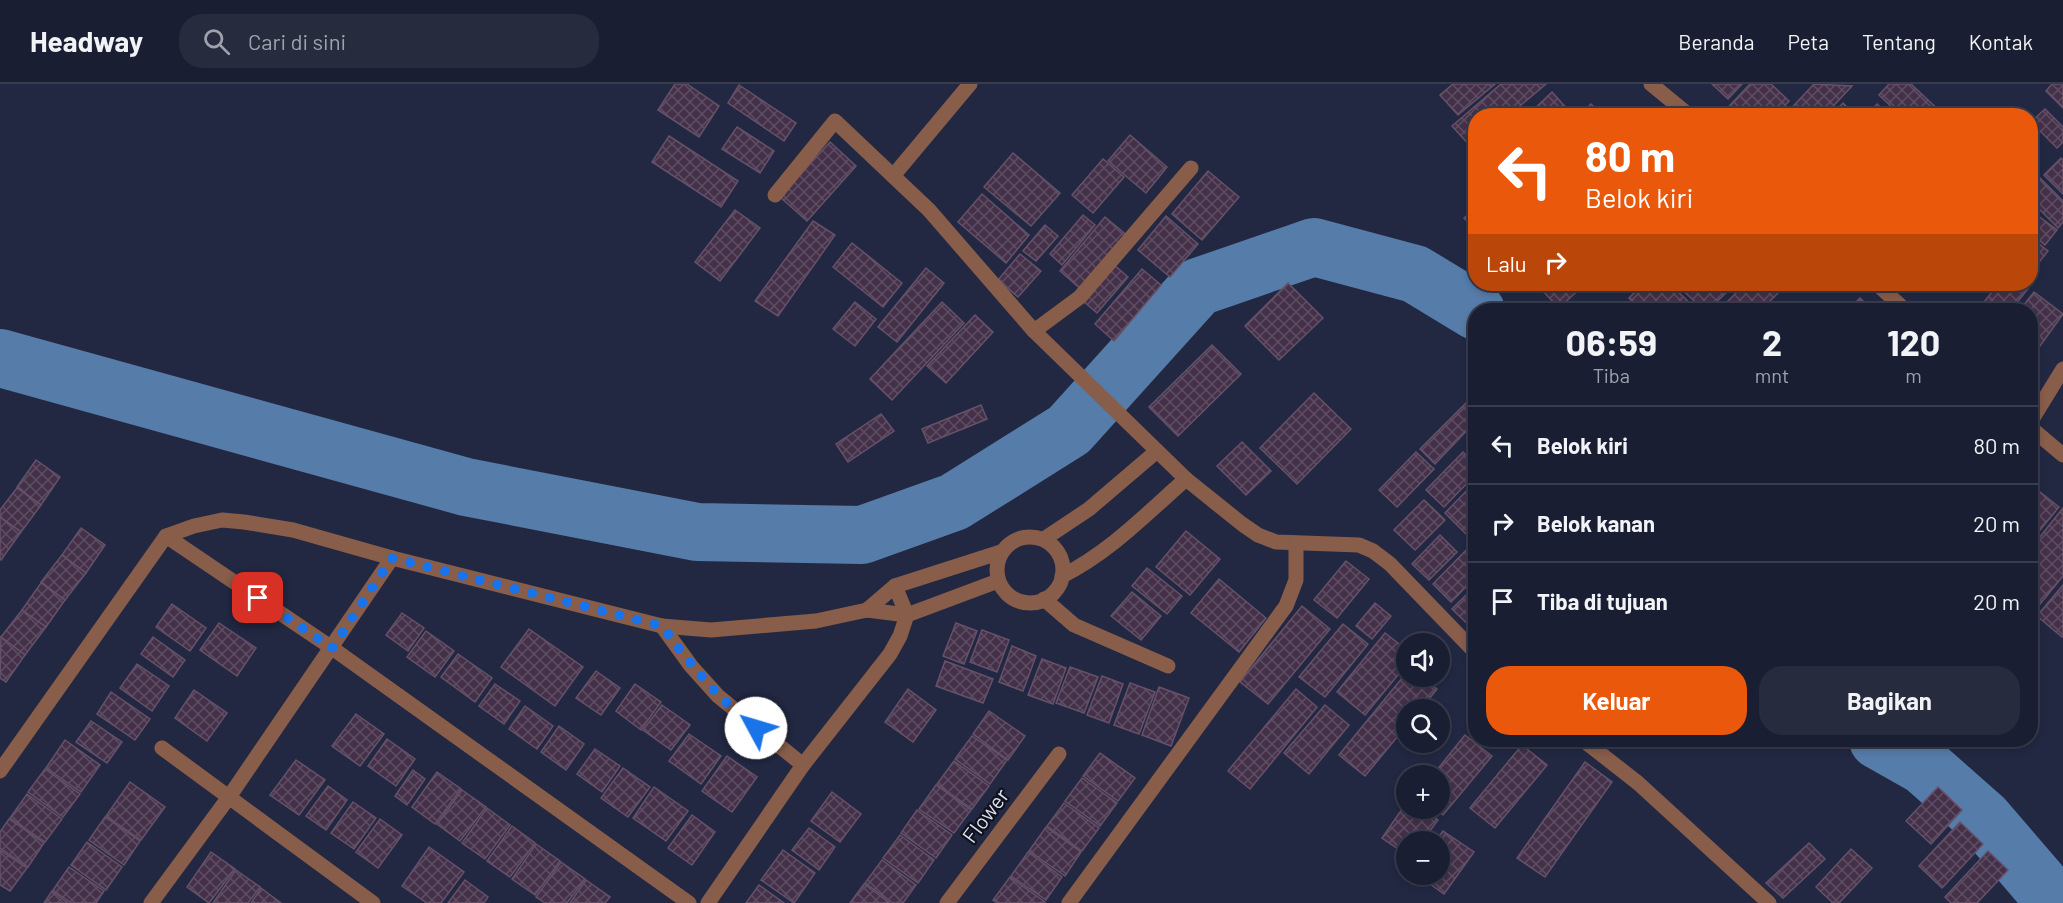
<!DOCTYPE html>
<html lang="id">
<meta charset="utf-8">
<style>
:root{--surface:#1a1e32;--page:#272b3e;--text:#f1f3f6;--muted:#9fa2ac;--line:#383c4d;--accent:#ea580c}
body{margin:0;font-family:Barlow,sans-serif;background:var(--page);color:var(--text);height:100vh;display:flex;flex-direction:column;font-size:22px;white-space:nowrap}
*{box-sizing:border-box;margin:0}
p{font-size:20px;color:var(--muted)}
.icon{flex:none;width:33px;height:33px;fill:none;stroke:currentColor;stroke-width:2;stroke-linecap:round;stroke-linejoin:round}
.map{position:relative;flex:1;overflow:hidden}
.side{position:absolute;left:1468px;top:219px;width:570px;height:444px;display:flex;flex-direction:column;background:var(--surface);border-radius:24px;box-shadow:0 3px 9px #0003,0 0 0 2px var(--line)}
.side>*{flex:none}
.guide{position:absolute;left:1468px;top:24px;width:570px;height:183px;border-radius:24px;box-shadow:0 3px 9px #0003,0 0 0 2px var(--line);background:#ea580c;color:#fff;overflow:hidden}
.buttons{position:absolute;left:1396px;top:549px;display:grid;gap:12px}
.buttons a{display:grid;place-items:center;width:54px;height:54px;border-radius:50%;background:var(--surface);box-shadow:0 3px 9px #0003,0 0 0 2px var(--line);font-size:30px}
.pin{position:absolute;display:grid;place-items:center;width:51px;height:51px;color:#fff;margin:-26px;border-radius:12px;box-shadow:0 3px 9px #0006}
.me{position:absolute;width:66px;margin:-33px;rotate:309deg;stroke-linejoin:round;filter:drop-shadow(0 0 4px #0008)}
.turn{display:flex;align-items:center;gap:21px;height:126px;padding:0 18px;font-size:27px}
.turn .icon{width:78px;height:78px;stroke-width:2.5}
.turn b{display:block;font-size:42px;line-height:51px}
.then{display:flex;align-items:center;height:57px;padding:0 18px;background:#0003;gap:12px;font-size:22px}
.eta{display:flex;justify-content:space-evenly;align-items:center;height:102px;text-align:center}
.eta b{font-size:36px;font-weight:700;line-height:42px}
.button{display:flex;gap:12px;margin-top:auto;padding:12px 18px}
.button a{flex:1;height:69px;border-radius:24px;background:var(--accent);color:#fff;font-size:24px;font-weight:700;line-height:69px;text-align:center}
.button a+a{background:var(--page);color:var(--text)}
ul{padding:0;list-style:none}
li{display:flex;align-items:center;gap:18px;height:78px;padding:0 18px;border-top:2px solid var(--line)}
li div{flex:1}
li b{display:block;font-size:22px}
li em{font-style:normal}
header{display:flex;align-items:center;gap:36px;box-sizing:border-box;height:84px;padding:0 30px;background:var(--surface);border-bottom:2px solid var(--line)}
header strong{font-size:28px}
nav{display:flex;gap:33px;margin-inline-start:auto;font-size:21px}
.search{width:420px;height:54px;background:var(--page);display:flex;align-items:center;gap:15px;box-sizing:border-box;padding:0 21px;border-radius:24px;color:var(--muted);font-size:22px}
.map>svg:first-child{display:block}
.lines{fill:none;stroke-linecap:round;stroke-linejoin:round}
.river{stroke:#567ca9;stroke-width:58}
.building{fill:url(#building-cross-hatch);stroke:#66516a;stroke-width:1.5}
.minor{stroke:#885d4a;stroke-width:15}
.route{stroke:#1a73e8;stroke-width:10;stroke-dasharray:0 18}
.labels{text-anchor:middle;stroke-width:4.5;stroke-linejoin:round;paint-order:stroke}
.street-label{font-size:21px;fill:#dbe0f1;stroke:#0f111d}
</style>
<header>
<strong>Headway</strong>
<div class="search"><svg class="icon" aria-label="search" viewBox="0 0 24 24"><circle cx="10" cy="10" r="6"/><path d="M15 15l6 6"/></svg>Cari di sini</div>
<nav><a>Beranda</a><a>Peta</a><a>Tentang</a><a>Kontak</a></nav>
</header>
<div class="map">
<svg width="2063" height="819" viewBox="0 0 2063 819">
<defs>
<pattern id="building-cross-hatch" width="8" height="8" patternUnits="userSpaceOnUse" patternTransform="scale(1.5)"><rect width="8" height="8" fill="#443048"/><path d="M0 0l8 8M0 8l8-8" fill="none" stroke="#5e4e63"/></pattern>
</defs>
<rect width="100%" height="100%" fill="#222842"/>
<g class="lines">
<!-- river -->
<g class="river">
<path d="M0,274L466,403L697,448L862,451L954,418L1069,346L1198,203L1314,163L1415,190L1476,227"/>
<path d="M1878,656L1924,682L1984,735L2056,819"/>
</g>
</g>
<!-- building -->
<g class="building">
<path d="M675,0H687L719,22L699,53L658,26Z"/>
<path d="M1453,0H1495L1458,31L1440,11Z"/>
<path d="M1501,0H1546L1508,32H1476V59L1471,63L1452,42Z"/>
<path d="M1712,0H1742L1728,15Z"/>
<path d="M1750,0H1771L1789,17L1776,32H1720Z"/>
<path d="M1814,0L1852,2L1824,32H1784Z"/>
<path d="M1889,0H1911L1945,32H1901L1879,11Z"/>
<path d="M2052,0H2063V24L2046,7Z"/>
<path d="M739,1L796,39L784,57L728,19Z"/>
<path d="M1552,8L1568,26L1562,32H1527Z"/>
<path d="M1843,19L1856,32H1831Z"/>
<path d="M1591,20L1603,32H1579Z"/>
<path d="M1877,20L1890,32H1866Z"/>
<path d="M2045,25L2063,43V58L2057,64L2031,38Z"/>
<path d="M737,43L774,67L760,89L722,65Z"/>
<path d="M1130,51L1167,83L1146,109L1108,77Z"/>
<path d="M669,52L738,97L721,123L652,78Z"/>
<path d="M830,58L856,82L807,137L780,113Z"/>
<path d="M1013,69L1060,109L1031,142L984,103Z"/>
<path d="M2061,74L2063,76V110L2044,91Z"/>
<path d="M1103,75L1124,93L1093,129L1072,111Z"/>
<path d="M1208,87L1239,113L1202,156L1172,130Z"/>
<path d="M2037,91L2063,117V138L2058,144L2031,117V97Z"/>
<path d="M982,110L1029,151L1006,179L958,138Z"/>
<path d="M1476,123V147L1464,134Z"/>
<path d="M735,126L760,144L720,197L695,178Z"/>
<path d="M2033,128L2057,146L2045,161L2031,150Z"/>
<path d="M1083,131L1095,141L1062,181L1050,170Z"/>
<path d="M1166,132L1198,160L1170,193L1138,166Z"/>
<path d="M1105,133L1129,153L1083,207L1060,187Z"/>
<path d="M813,137L835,151L778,232L755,217Z"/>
<path d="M1045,141L1058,152L1036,177L1023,167Z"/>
<path d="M2031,154L2048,167L2036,182L2031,178Z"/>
<path d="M852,159L902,199L883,223L833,183Z"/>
<path d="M1020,170L1041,187L1018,213L998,196Z"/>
<path d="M1113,180L1128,193L1097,229L1082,216Z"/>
<path d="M926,184L944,199L897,258L878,243Z"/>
<path d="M1142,185L1161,201L1114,257L1095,240Z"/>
<path d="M2031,193L2035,196L2011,226H1988L1981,222L1998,200H2031Z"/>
<path d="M1288,199L1323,234L1279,276L1245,242Z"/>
<path d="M1543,200H1585L1559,224L1539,203Z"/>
<path d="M1643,200H1670L1697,226H1641L1629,214Z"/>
<path d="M1676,200H1726L1731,204L1708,226H1704Z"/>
<path d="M1745,200H1781L1784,203L1761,226H1726L1722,223Z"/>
<path d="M2034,208L2063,230L2035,269L2031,266V226H2020Z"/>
<path d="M1860,214L1872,226H1848Z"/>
<path d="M855,218L876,235L855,262L833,245Z"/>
<path d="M942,218L964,239L892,316L870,295Z"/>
<path d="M975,231L993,248L946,299L927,282Z"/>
<path d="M1212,261L1241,290L1178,352L1149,323Z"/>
<path d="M1314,309L1351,345L1297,400L1260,364Z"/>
<path d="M1476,309V337L1435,380L1420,365Z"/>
<path d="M981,321L987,335L928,359L922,345Z"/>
<path d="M881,330L894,347L848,378L836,360Z"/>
<path d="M1242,358L1271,387L1246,411L1217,382Z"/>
<path d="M1416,368L1434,385L1397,423L1379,406Z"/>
<path d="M1463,368L1476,380V390L1444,423L1426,406Z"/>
<path d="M36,376L60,393L41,421L17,403Z"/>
<path d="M1476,397V440L1466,450L1445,429Z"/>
<path d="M2031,401L2059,423L2031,457Z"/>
<path d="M17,404L41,421L21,448L0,433V426Z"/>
<path d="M1424,416L1445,436L1415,466L1394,446Z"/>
<path d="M2063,424V492L2031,531V464Z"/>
<path d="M0,433L21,448L1,476L0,475Z"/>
<path d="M81,444L105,461L86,489L62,471Z"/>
<path d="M1186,447L1220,475L1190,511L1156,483Z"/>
<path d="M1440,451L1457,468L1429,496L1412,480Z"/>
<path d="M1476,456V493L1451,518L1433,500Z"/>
<path d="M62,471L86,489L65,516L41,498Z"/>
<path d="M1346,477L1369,495L1337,534L1314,516Z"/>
<path d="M1147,484L1182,512L1167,530L1132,502Z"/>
<path d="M1219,495L1266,534L1239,568L1191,529Z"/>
<path d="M41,499L65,516L46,543L22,526Z"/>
<path d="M1476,501V548L1452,525Z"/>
<path d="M2063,501V552L2062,553L2037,532Z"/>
<path d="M1132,508L1161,532L1141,556L1111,532Z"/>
<path d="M1375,519L1391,532L1372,555L1356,542Z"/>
<path d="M172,520L206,544L190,567L156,543Z"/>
<path d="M1302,522L1330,545L1268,620L1240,598Z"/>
<path d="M22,526L46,543L25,571L1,553Z"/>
<path d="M402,529L424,544L408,567L386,551Z"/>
<path d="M219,539L256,564L237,592L200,566Z"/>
<path d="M956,539L977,547L964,580L943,572Z"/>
<path d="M1343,540L1368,560L1325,613L1299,593Z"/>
<path d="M529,545L583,583L555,622L501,583Z"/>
<path d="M982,546L1009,556L997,588L970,578Z"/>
<path d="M426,547L454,567L435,593L407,573Z"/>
<path d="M1385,549L1407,566V580L1365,631L1337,608Z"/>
<path d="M1,553L25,571L6,598L0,594Z"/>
<path d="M153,553L185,576L173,593L141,570Z"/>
<path d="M1012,562L1036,572L1023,607L999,598Z"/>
<path d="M458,570L492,594L475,618L441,593Z"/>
<path d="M1042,575L1066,584L1053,620L1028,611Z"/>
<path d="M945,577L993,595L983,619L936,602Z"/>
<path d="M137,580L169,602L152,627L120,604Z"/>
<path d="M1070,583L1098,593L1084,629L1056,619Z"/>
<path d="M596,587L620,604L601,631L576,614Z"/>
<path d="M1407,588V592H1421L1437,605L1420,626H1407V641L1365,692L1339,671Z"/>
<path d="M1102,592L1123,600L1109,639L1087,631Z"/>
<path d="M1130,599L1155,608L1139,650L1114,641Z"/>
<path d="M495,600L520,617L504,640L479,622Z"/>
<path d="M635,600L661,618L641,646L616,627Z"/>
<path d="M1159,603L1189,614L1171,662L1142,651Z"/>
<path d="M908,605L936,626L913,658L885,638Z"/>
<path d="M1296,605L1317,623L1250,705L1228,687Z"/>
<path d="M194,606L227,629L207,657L175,634Z"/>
<path d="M111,608L150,635L135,656L97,630Z"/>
<path d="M662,621L690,641L671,666L643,646Z"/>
<path d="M1325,621L1349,641L1309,690L1284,669Z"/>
<path d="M525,622L553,642L537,665L509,645Z"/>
<path d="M989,627L1025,652L1008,676L973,650Z"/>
<path d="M356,630L384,650L360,682L332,662Z"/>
<path d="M91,637L122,658L107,679L76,658Z"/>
<path d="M559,642L584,660L566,686L541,668Z"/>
<path d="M689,650L721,672L701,700L669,677Z"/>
<path d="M1465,651L1492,672L1443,731L1435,724H1440V692H1432Z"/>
<path d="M972,652L1007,676L990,700L955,675Z"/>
<path d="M387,655L415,675L396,702L368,682Z"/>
<path d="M65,656L100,681L81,708L46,684Z"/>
<path d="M1522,661L1547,681L1495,744L1470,724Z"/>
<path d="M595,665L620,682L602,708L577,690Z"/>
<path d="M1100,669L1135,694L1118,717L1083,692Z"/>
<path d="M727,672L757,693L732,728L702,707Z"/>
<path d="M296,676L325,696L299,731L270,711Z"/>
<path d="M954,677L989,702L972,725L937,700Z"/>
<path d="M1585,678L1612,698L1545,793L1517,774Z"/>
<path d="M623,684L650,703L628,733L601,714Z"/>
<path d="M45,685L80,710L63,733L28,708Z"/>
<path d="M413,686L425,695L407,721L395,712Z"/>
<path d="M437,688L461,705L435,740L412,723Z"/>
<path d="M1082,694L1117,719L1100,742L1065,717Z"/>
<path d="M130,698L165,723L141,756L106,732Z"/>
<path d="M936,701L971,726L954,749L919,725Z"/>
<path d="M328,702L347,716L326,746L306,732Z"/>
<path d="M654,703L688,727L666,757L633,734Z"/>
<path d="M1938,703L1962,726L1931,760L1906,737Z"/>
<path d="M462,706L486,723L460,757L437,740Z"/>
<path d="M832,708L861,730L840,758L811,737Z"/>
<path d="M27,710L62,735L45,758L10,734Z"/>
<path d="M353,718L376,734L354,765L331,749Z"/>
<path d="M1407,718V724H1422L1438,736L1422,758H1407V771L1382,754Z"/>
<path d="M1064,719L1099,744L1082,767L1047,742Z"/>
<path d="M487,724L510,741L485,775L462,759Z"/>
<path d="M917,726L952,751L936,774L901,749Z"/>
<path d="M692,731L715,748L692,781L668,764Z"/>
<path d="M105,733L140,757L124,781L89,756Z"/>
<path d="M9,735L44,759L28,783L0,764V748Z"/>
<path d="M380,735L402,751L378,784L356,768Z"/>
<path d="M1960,738L1983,760L1942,804L1919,782Z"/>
<path d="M512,742L535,759L510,793L487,777Z"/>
<path d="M1046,743L1081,768L1065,792L1029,767Z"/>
<path d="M809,744L835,763L819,786L792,766Z"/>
<path d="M1443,747L1474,768L1444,810L1416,790H1440V758H1435Z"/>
<path d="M900,751L934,776L918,799L883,774Z"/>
<path d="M87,758L122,783L106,806L71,781Z"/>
<path d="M1809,759L1825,775L1783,814L1766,799Z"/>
<path d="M536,760L560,777L535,811L512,795Z"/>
<path d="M429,763L464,788L441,819H427L402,802Z"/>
<path d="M1851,765L1872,784L1839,819H1833L1816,803Z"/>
<path d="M0,766L27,784L10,807L0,801Z"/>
<path d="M783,766L815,789L794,819L761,796Z"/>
<path d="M1988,767L2008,786L1977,819H1951L1945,813Z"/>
<path d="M211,768L235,785L209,819L187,803Z"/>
<path d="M1028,768L1062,793L1046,816L1011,792Z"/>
<path d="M882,776L916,801L903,819H893L865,799Z"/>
<path d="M561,778L585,795L567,819H545L536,813Z"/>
<path d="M69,783L104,807L96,819H71L53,806Z"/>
<path d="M236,786L260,803L248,819H213Z"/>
<path d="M1010,793L1045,818L1044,819H997L993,816Z"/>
<path d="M465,796L488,813L484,819H448Z"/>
<path d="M586,796L610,813L605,819H570Z"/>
<path d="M864,800L890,819H850Z"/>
<path d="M759,801L784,819H746Z"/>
<path d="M261,804L281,819H251Z"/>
<path d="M52,807L68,819H44Z"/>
</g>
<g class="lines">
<!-- minor -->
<g class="minor">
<path d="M1651,0L1690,32"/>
<path d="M893,92L970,0"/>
<path d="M775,111L835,37L929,126L1034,247L1186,395L1242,440L1258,451L1276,458L1359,461L1373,467L1390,480L1476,569"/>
<path d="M1877,200L1905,226"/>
<path d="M1034,247L1080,213L1191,84"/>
<path d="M2031,337L2063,285"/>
<path d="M2031,344L2063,371"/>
<path d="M166,452L332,564L689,819"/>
<circle cx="1030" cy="486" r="33"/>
<path d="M1044,455L1089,425L1157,367"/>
<path d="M1062,492C1110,468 1146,430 1186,395"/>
<path d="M1044,515L1074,541L1168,582"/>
<path d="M867,526L895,502L1001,468"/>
<path d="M662,542L691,582L718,612L803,681"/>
<path d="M1583,656L1638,699L1769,819"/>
<path d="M162,664L373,819"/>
<path d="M0,687L166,452L194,442L222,436L244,438L293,446L392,474L662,542L711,546L816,537L867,526L907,531L998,497"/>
<path d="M151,819L229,713L392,474"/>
<path d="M708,819L803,681L890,570L900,552L907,531L895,502"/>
<path d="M947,819L1059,670"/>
<path d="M1069,819L1286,522L1296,496V459"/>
</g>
</g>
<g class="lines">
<!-- route -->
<path class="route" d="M258,514L332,564L392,474L662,542C690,580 718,615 756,644"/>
</g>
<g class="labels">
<!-- street labels -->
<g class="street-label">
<text transform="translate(986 732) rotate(-53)" y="7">Flower</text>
</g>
</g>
</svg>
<div class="buttons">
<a><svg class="icon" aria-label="sound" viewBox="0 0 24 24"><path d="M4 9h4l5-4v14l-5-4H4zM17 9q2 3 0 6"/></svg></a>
<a><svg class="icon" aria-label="search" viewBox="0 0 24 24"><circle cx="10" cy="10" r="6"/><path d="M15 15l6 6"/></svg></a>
<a>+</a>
<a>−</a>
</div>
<div class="pin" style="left:258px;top:514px;background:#d93025"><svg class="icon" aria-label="arrive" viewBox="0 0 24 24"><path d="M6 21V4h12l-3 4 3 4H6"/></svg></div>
<svg class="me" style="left:756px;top:644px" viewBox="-20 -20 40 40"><circle r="19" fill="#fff"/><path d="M0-13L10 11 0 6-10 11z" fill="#1a73e8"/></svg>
<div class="guide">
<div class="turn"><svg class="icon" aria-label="left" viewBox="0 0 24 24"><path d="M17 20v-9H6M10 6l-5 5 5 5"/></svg><div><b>80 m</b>Belok kiri</div></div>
<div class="then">Lalu<svg class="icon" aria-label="right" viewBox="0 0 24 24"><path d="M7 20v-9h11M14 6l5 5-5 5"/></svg></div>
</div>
<section class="side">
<div class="eta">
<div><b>06:59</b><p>Tiba</p></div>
<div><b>2</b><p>mnt</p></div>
<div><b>120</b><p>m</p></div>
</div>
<ul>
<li><svg class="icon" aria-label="left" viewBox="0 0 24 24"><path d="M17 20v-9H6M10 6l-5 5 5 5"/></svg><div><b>Belok kiri</b></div><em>80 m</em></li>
<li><svg class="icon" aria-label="right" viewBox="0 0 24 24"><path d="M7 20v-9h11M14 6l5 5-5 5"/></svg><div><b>Belok kanan</b></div><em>20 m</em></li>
<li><svg class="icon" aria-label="arrive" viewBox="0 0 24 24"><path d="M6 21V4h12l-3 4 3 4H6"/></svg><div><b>Tiba di tujuan</b></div><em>20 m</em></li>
</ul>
<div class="button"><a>Keluar</a><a>Bagikan</a></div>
</section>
</div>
